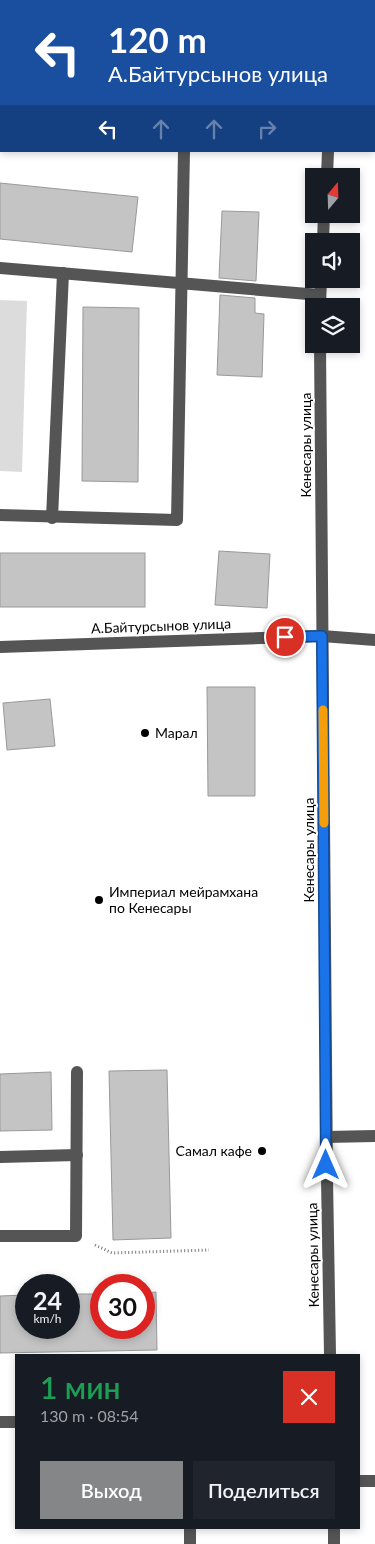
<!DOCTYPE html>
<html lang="ru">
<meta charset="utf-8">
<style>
:root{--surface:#171b24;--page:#20242c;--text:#f1f3f6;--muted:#9ea1a6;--accent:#858687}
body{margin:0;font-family:Lato,sans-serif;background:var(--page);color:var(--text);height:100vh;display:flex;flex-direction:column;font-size:19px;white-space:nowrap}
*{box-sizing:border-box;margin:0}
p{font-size:16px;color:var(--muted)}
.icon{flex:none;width:28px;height:28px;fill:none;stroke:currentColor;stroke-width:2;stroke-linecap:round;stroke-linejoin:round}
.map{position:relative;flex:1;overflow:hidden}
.panel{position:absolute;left:15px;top:1354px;width:345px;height:175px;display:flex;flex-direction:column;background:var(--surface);border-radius:0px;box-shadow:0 2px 8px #0003}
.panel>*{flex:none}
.guide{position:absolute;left:0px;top:0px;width:375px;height:152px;box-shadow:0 2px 8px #0003;background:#1a4fa0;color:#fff;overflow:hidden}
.needle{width:32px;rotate:19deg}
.controls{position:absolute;left:305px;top:168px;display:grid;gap:10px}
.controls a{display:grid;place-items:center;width:55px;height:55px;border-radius:0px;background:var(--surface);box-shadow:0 2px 8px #0003;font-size:25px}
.speed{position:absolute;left:15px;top:1274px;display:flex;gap:10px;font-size:25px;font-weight:700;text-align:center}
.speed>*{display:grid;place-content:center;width:65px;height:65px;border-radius:50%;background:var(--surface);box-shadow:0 2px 8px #0003;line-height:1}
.speed small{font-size:12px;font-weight:400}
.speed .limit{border:8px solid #d22;background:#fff;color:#111}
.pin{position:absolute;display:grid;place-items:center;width:42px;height:42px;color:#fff;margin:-21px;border:2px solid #fff;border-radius:50%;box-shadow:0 1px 5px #0007}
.me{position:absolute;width:55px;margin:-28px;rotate:0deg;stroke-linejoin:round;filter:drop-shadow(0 0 4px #0008)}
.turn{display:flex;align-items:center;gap:18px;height:105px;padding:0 25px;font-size:22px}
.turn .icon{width:65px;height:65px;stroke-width:2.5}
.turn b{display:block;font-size:35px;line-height:42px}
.lanes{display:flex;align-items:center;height:48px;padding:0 25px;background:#0003;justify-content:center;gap:25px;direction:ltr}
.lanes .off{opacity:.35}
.round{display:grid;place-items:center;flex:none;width:52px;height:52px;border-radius:0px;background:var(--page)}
.head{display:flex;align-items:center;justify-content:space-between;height:85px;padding:0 25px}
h1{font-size:30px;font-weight:600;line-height:38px;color:#1e9e55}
.action{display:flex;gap:10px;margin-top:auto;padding:10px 25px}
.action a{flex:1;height:58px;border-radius:0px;background:var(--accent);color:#fff;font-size:20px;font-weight:600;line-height:58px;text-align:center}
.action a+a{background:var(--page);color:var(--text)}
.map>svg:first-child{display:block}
.green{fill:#dcdcdc}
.building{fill:#c4c4c4;stroke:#999}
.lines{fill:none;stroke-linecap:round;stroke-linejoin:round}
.path{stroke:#777;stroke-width:3;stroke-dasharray:1 2.5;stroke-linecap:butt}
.minor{stroke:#555;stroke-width:12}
.route-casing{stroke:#114b97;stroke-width:12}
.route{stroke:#1a73e8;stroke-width:9}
.slow{stroke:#f59e0b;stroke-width:9}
.poi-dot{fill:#000;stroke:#fff;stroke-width:2}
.labels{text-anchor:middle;stroke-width:4;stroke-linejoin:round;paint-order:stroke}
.street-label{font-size:14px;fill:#000;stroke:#fff}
.poi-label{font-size:14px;fill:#000;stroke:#fff;text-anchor:start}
</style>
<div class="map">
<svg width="375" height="1544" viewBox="0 0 375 1544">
<rect width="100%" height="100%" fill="#fff"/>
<!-- green -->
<path class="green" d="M0,300L27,301L22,472L0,471Z"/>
<!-- building -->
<g class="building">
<path d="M0,183L138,197L132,252L0,239Z"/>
<path d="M222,211L259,212L256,281L219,278Z"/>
<path d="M220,295L255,298V313L264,314L262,377L217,375Z"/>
<path d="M83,307L139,308L138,482L82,481Z"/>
<path d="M219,551L270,554L267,608L215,605Z"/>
<rect x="0" y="553" width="145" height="54"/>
<path d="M207,687H255V796H208Z"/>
<path d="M50,699L55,746L7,750L3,703Z"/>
<path d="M167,1070L171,1238L113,1240L109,1071Z"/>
<path d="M51,1072L52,1130L0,1131V1074Z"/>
<path d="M156,1292L157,1350L0,1353V1296L26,1295V1328H69V1294H101V1328H144V1293Z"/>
</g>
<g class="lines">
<!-- path -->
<path class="path" d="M95,1245L112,1253L209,1250"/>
<!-- minor -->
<g class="minor">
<path d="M306,0L343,1"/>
<path d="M186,1V0"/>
<path d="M374,3L375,4"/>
<path d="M327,176L328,151"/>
<path d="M323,241L324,214"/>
<path d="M0,268L320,295"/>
<path d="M320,306L321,279"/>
<path d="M320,344L327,1178L330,1355"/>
<path d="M0,515L177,520L184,151"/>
<path d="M52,518L63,273"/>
<path d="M0,647L322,636L375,640"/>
<path d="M326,1137L375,1136"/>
<path d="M0,1157L77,1155"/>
<path d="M0,1236H76L77,1072"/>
<path d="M0,1422H16"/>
<path d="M359,1481H375"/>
<path d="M190,1528V1544"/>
<path d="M334,1528V1544"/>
</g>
</g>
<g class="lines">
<defs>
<path id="route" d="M285,637L322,636L326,1165"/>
</defs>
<!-- route casing -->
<use href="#route" class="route-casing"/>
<!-- route -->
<use href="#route" class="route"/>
<!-- slow -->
<path class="slow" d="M323,710L324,823"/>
</g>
<!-- markers -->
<g class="poi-dot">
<circle cx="145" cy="733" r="5"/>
<circle cx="99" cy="900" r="5"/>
<circle cx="262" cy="1151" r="5"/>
</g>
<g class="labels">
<!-- street labels -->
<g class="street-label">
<text transform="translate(306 445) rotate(-90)" y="5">Кенесары улица</text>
<text transform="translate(161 626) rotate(-2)" y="5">А.Байтурсынов улица</text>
<text transform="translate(309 850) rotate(-90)" y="5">Кенесары улица</text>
<text transform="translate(313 1255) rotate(-91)" y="5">Кенесары улица</text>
</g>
<!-- poi labels -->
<g class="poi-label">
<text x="155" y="738">Марал</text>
<text x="109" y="897">Империал мейрамхана<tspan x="109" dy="16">по Кенесары</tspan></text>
<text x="252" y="1156" text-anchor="end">Самал кафе</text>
</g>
</g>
</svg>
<div class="controls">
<a><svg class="needle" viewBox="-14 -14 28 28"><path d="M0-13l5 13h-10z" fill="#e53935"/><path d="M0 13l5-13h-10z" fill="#9ea1a6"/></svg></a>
<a><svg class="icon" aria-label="sound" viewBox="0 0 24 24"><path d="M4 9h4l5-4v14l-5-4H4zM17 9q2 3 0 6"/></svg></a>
<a><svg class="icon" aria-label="layers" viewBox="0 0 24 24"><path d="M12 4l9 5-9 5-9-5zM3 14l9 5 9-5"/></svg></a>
</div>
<div class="speed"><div>24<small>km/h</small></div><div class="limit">30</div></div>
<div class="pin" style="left:285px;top:637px;background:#d93025"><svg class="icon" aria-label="arrive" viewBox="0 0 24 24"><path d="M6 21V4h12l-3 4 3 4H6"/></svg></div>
<svg class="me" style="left:326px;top:1165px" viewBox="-20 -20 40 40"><path d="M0-17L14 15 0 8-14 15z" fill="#1a73e8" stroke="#fff" stroke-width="4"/></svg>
<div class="guide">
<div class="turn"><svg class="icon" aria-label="left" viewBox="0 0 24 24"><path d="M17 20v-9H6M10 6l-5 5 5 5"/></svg><div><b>120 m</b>А.Байтурсынов улица</div></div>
<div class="lanes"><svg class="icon" aria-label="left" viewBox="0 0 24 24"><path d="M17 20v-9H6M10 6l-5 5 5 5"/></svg><svg class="icon off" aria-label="ahead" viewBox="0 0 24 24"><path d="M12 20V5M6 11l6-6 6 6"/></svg><svg class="icon off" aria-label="ahead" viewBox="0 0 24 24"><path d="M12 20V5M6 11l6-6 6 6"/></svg><svg class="icon off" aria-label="right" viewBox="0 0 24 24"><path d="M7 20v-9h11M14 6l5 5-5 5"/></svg></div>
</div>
<section class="panel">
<div class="head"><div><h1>1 мин</h1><p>130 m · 08:54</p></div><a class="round" style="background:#d93025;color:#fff"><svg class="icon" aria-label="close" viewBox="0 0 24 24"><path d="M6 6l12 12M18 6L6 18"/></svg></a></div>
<div class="action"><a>Выход</a><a>Поделиться</a></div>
</section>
</div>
